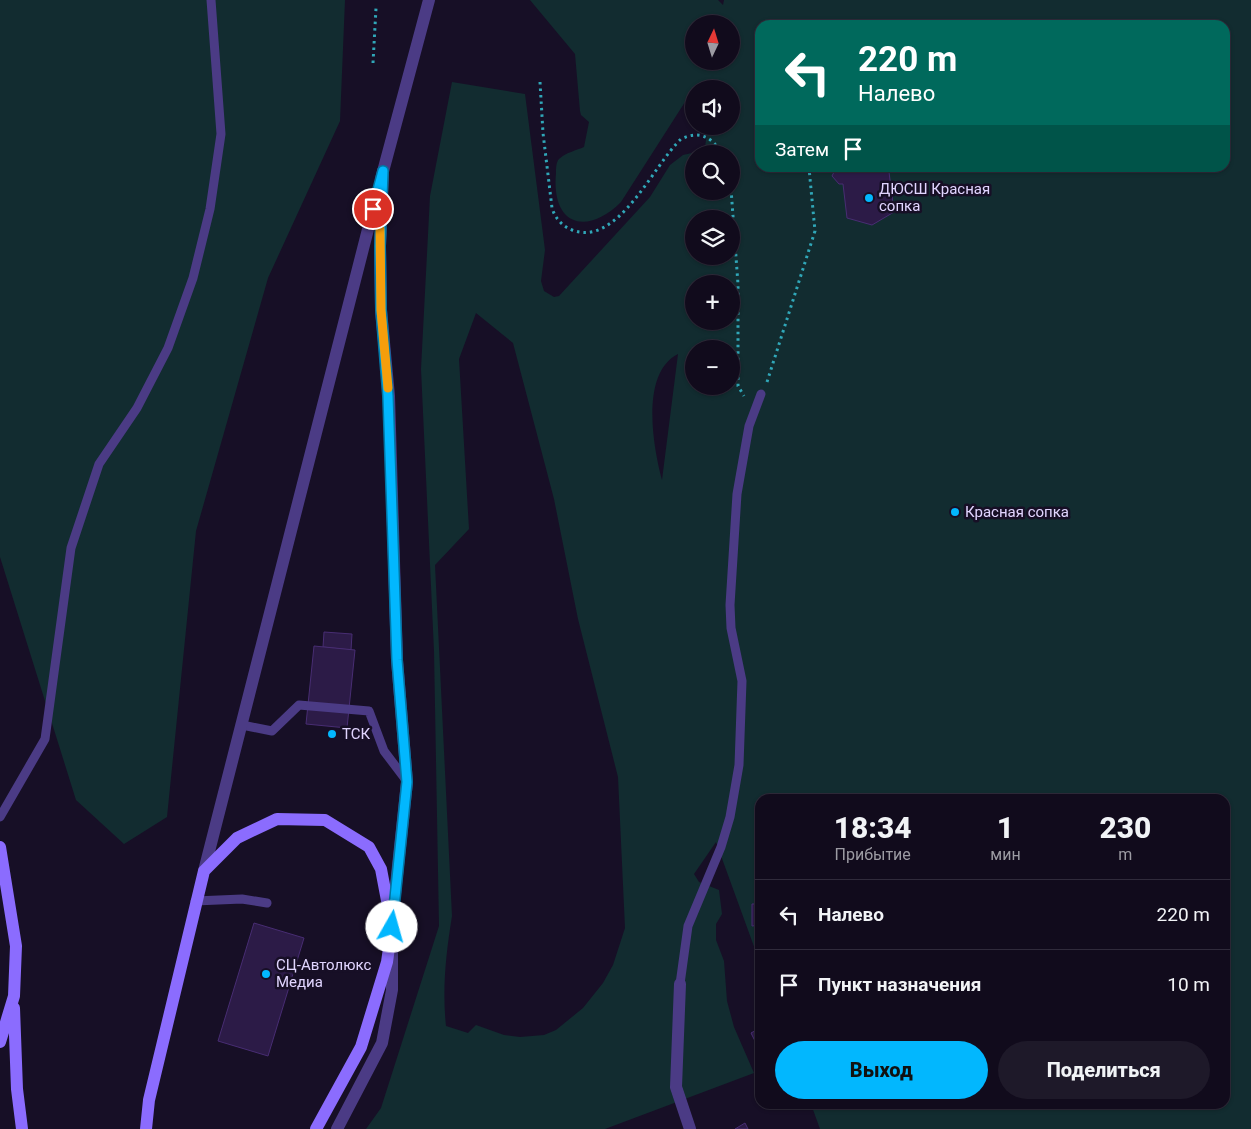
<!DOCTYPE html>
<html lang="ru">
<meta charset="utf-8">
<style>
:root{--surface:#110b1c;--page:#1e1929;--text:#f1f3f6;--muted:#9c9ba3;--line:#302b3b;--accent:#02b7fe}
body{margin:0;font-family:Roboto,sans-serif;background:var(--page);color:var(--text);height:100vh;display:flex;flex-direction:column;font-size:19px;white-space:nowrap}
*{box-sizing:border-box;margin:0}
p{font-size:16px;color:var(--muted)}
.icon{flex:none;width:28px;height:28px;fill:none;stroke:currentColor;stroke-width:2;stroke-linecap:round;stroke-linejoin:round}
.map{position:relative;flex:1;overflow:hidden}
.sheet{position:absolute;left:755px;top:794px;width:475px;height:315px;display:flex;flex-direction:column;background:var(--surface);border-radius:15px;box-shadow:0 1px 4px #0004,0 0 0 1px var(--line)}
.sheet>*{flex:none}
.hud{position:absolute;left:755px;top:20px;width:475px;height:152px;border-radius:15px;box-shadow:0 1px 4px #0004,0 0 0 1px var(--line);background:#00695c;color:#fff;overflow:hidden}
.needle{width:32px;rotate:4deg}
.tools{position:absolute;left:685px;top:15px;display:grid;gap:10px}
.tools a{display:grid;place-items:center;width:55px;height:55px;border-radius:50%;background:var(--surface);box-shadow:0 1px 4px #0004,0 0 0 1px var(--line);font-size:25px}
.pin{position:absolute;display:grid;place-items:center;width:42px;height:42px;color:#fff;margin:-21px;border:2px solid #fff;border-radius:50%;box-shadow:0 1px 5px #0007}
.me{position:absolute;width:55px;margin:-28px;rotate:7deg;stroke-linejoin:round;filter:drop-shadow(0 0 4px #0008)}
.turn{display:flex;align-items:center;gap:18px;height:105px;padding:0 20px;font-size:22px}
.turn .icon{width:65px;height:65px;stroke-width:2.5}
.turn b{display:block;font-size:35px;line-height:42px}
.then{display:flex;align-items:center;height:48px;padding:0 20px;background:#0003;gap:10px;font-size:19px}
.eta{display:flex;justify-content:space-evenly;align-items:center;height:85px;text-align:center}
.eta b{font-size:30px;font-weight:800;line-height:35px}
.action{display:flex;gap:10px;margin-top:auto;padding:10px 20px}
.action a{flex:1;height:58px;border-radius:30px;background:var(--accent);color:#111;font-size:20px;font-weight:800;line-height:58px;text-align:center}
.action a+a{background:var(--page);color:var(--text)}
ul{padding:0;list-style:none}
li{display:flex;align-items:center;gap:15px;height:70px;padding:0 20px;border-top:1px solid var(--line)}
li div{flex:1}
li b{display:block;font-size:19px}
li em{font-style:normal}
.map>svg:first-child{display:block}
.green{fill:#122c30;fill-rule:evenodd}
.building{fill:#2c1b47;stroke:#482d73}
.lines{fill:none;stroke-linecap:round;stroke-linejoin:round}
.path{stroke:#30a7b8;stroke-width:3;stroke-dasharray:2.5 4;stroke-linecap:butt}
.service{stroke:#4b3b85;stroke-width:9}
.minor{stroke:#4b3b85;stroke-width:12}
.tertiary{stroke:#4b3b85;stroke-width:12}
.secondary{stroke:#8b6cfe;stroke-width:12}
.route-casing{stroke:#0177a5;stroke-width:12}
.route{stroke:#02b7fe;stroke-width:9}
.slow{stroke:#f59e0b;stroke-width:9}
.poi-dot{fill:#02b7fe;stroke:#170f26;stroke-width:2}
.labels{text-anchor:middle;stroke-width:5;stroke-linejoin:round;paint-order:stroke}
.poi-label{font-size:15px;fill:#e1d5ff;stroke:#170f26;text-anchor:start}
</style>
<div class="map">
<svg width="1251" height="1129" viewBox="0 0 1251 1129">
<rect width="100%" height="100%" fill="#170f26"/>
<!-- green -->
<g class="green">
<path d="M0,0H345L340,121L268,278L196,531L167,817L124,844L76,800L0,557Z"/>
<path d="M530,0H718L723,5L724,0H1251V1129H820L811,1104H1225V799H760V963L716,842L694,874L699,882L719,890L722,914L716,924V940L724,961L727,1001L734,1027L754,1073L605,1129H366L381,1108L439,926L434,651L421,369L430,196L452,82L525,94L545,250L541,281L544,291L554,297L559,296L570,284L650,197L670,165L683,155L696,152L704,154L708,126H731V89H694V99L685,102L621,202C587,236 551,226 556,173C556,169 556,162 559,159C565,153 577,150 584,147L589,122L581,115L580,111L575,54ZM694,24H731V61H694ZM760,25H1225V168H760ZM694,154H731V191H694ZM694,219H731V256H694ZM694,284H731V321H694ZM476,313L513,343L554,499L578,619L618,777L625,928L613,965L603,983L583,1008L556,1030L544,1035L520,1037L504,1035L476,1025L468,1033L446,1026C442,989 446,953 452,916L435,565L469,529L459,359ZM694,349H731V386H694ZM678,354L662,480C653,447 640,373 678,354Z"/>
</g>
<!-- building -->
<g class="building">
<path d="M836,168H914V169L889,172L894,212L872,225L847,218L843,184H839L832,176Z"/>
<path d="M324,632L352,634L351,650L323,647Z"/>
<path d="M314,646L355,650L347,728L306,724Z"/>
<path d="M752,904H760V925L752,926Z"/>
<path d="M254,923L304,938L268,1056L218,1041Z"/>
<path d="M760,1028V1051L751,1033Z"/>
<path d="M745,1123L748,1129H735Z"/>
</g>
<g class="lines">
<!-- path -->
<g class="path">
<path d="M755,34L760,40"/>
<path d="M373,63L376,8"/>
<path d="M540,82L543,133L552,208C555,218 562,226 572,230C618,248 654,164 681,139C700,130 712,137 722,154"/>
<path d="M731,189L738,284V386L744,396"/>
<path d="M767,382L815,231L809,168"/>
</g>
<!-- service -->
<g class="service">
<path d="M242,725L272,731L299,705L369,711L384,751L406,780"/>
<path d="M0,817L45,739L71,548L99,464L137,408L168,348L193,278L210,209L221,134L211,0"/>
<path d="M195,901L242,899L267,903"/>
<path d="M680,984L688,926L721,847L730,817L739,765L742,681L731,628L730,605L737,494L749,426L761,394"/>
</g>
<!-- minor -->
<path class="minor" d="M680,984L676,1087L690,1129"/>
<!-- tertiary -->
<g class="tertiary">
<path d="M383,171L380,246L381,310L389,396L397,660L407,782L392,922"/>
<path d="M381,179L429,0"/>
<path d="M204,871L376,198"/>
<path d="M337,1129L382,1043L392,990V951"/>
</g>
<!-- secondary -->
<g class="secondary">
<path d="M0,847L16,946L14,996L0,1042"/>
<path d="M14,1008L17,1089L22,1129"/>
<path d="M146,1129L149,1100L204,871L237,838L277,819L325,820L369,847L381,869L392,927L387,962L361,1047L316,1129"/>
</g>
</g>
<g class="lines">
<defs>
<path id="route" d="M373,209L383,171L380,246L381,310L388,396L397,660L407,782L392,927"/>
</defs>
<!-- route casing -->
<use href="#route" class="route-casing"/>
<!-- route -->
<use href="#route" class="route"/>
<!-- slow -->
<path class="slow" d="M380,229L381,310L388,388"/>
</g>
<!-- markers -->
<g class="poi-dot">
<circle cx="869" cy="198" r="5"/>
<circle cx="955" cy="512" r="5"/>
<circle cx="332" cy="734" r="5"/>
<circle cx="266" cy="974" r="5"/>
</g>
<g class="labels">
<!-- poi labels -->
<g class="poi-label">
<text x="879" y="194">ДЮСШ Красная<tspan x="879" dy="17">сопка</tspan></text>
<text x="965" y="517">Красная сопка</text>
<text x="342" y="739">ТСК</text>
<text x="276" y="970">СЦ-Автолюкс<tspan x="276" dy="17">Медиа</tspan></text>
</g>
</g>
</svg>
<div class="tools">
<a><svg class="needle" viewBox="-14 -14 28 28"><path d="M0-13l5 13h-10z" fill="#e53935"/><path d="M0 13l5-13h-10z" fill="#9c9ba3"/></svg></a>
<a><svg class="icon" aria-label="sound" viewBox="0 0 24 24"><path d="M4 9h4l5-4v14l-5-4H4zM17 9q2 3 0 6"/></svg></a>
<a><svg class="icon" aria-label="search" viewBox="0 0 24 24"><circle cx="10" cy="10" r="6"/><path d="M15 15l6 6"/></svg></a>
<a><svg class="icon" aria-label="layers" viewBox="0 0 24 24"><path d="M12 4l9 5-9 5-9-5zM3 14l9 5 9-5"/></svg></a>
<a>+</a>
<a>−</a>
</div>
<div class="pin" style="left:373px;top:209px;background:#d93025"><svg class="icon" aria-label="arrive" viewBox="0 0 24 24"><path d="M6 21V4h12l-3 4 3 4H6"/></svg></div>
<svg class="me" style="left:392px;top:927px" viewBox="-20 -20 40 40"><circle r="19" fill="#fff"/><path d="M0-13L10 11 0 6-10 11z" fill="#02b7fe"/></svg>
<div class="hud">
<div class="turn"><svg class="icon" aria-label="left" viewBox="0 0 24 24"><path d="M17 20v-9H6M10 6l-5 5 5 5"/></svg><div><b>220 m</b>Налево</div></div>
<div class="then">Затем<svg class="icon" aria-label="arrive" viewBox="0 0 24 24"><path d="M6 21V4h12l-3 4 3 4H6"/></svg></div>
</div>
<section class="sheet">
<div class="eta">
<div><b>18:34</b><p>Прибытие</p></div>
<div><b>1</b><p>мин</p></div>
<div><b>230</b><p>m</p></div>
</div>
<ul>
<li><svg class="icon" aria-label="left" viewBox="0 0 24 24"><path d="M17 20v-9H6M10 6l-5 5 5 5"/></svg><div><b>Налево</b></div><em>220 m</em></li>
<li><svg class="icon" aria-label="arrive" viewBox="0 0 24 24"><path d="M6 21V4h12l-3 4 3 4H6"/></svg><div><b>Пункт назначения</b></div><em>10 m</em></li>
</ul>
<div class="action"><a>Выход</a><a>Поделиться</a></div>
</section>
</div>
